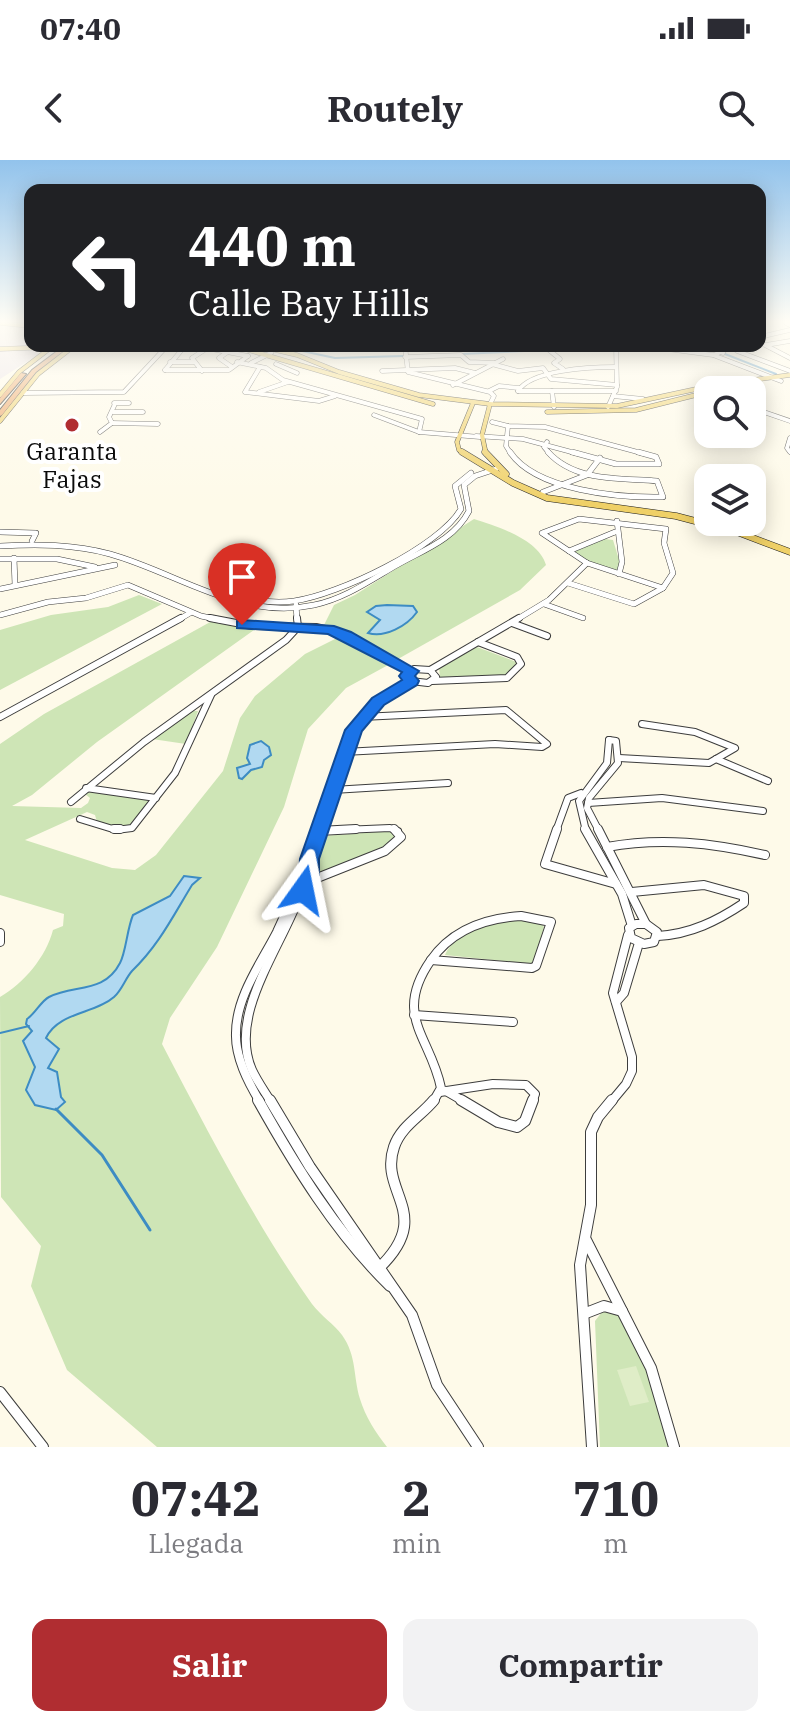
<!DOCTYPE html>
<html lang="es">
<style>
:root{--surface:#fff;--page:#f2f2f3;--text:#2b2b33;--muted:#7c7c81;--accent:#b02d31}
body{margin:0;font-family:"IBM Plex Serif",serif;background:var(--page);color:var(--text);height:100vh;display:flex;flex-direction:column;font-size:30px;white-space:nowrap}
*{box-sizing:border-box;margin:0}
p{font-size:26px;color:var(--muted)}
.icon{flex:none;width:44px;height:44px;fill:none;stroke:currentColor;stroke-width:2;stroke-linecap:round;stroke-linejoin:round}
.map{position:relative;height:1287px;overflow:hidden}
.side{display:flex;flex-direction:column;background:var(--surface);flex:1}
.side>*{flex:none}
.hud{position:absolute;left:24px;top:24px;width:742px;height:168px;border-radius:16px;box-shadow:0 4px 20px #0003;background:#202124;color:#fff;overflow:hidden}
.buttons{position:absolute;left:694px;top:216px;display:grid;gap:16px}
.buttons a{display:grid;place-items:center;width:72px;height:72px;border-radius:16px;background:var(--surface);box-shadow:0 4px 20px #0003;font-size:40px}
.pin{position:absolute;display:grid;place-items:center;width:68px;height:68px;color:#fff;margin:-82px -34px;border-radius:50% 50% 50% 0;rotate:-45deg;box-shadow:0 0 8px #0007}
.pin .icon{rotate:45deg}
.me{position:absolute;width:88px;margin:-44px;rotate:12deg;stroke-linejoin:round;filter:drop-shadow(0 0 6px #0008)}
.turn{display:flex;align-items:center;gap:28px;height:168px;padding:0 32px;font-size:36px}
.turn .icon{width:104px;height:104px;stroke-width:2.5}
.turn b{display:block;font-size:56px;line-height:68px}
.eta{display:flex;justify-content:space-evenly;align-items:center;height:136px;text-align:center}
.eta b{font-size:48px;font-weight:700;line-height:56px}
.action{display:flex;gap:16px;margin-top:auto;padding:16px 32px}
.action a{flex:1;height:92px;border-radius:16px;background:var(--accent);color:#fff;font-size:32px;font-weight:700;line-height:92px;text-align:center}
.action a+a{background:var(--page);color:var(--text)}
.status{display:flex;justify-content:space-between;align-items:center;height:56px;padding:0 40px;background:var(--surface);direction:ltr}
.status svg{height:22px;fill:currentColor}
header{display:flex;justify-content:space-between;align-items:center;height:104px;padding:0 32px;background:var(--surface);font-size:36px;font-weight:700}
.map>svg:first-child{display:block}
.industrial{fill:#e8dfe9}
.green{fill:#cee5b6}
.pitch{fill:#dfedc7}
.water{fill:#b1d9f1;stroke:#3d8cc3;stroke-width:2}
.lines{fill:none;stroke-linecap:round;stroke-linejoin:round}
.stream-far1{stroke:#3d8cc3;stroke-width:2}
.stream{stroke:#3d8cc3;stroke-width:3}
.minor-far4-casing{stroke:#3d3d3d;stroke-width:5}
.minor-far3-casing{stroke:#3d3d3d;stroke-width:6}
.minor-far2-casing{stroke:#3d3d3d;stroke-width:8}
.minor-far1-casing{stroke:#3d3d3d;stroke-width:10}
.minor-casing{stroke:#3d3d3d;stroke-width:12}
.major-far1-casing{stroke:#1b1b1b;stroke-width:5}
.major-casing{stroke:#1b1b1b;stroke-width:7}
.highway-casing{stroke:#1b1b1b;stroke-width:2}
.minor-far4{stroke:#fff;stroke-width:4}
.minor-far3{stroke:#fff;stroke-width:5}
.minor-far2{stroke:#fff;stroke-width:6}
.minor-far1{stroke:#fff;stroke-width:8}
.minor{stroke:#fff;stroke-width:10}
.major-far1{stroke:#efd067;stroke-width:4}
.major{stroke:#efd067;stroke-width:6}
.highway{fill:#eb9e5a;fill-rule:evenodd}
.route{fill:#1a73e8;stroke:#114b97;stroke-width:2}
.poi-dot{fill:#b02d31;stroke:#fff;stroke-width:3}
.labels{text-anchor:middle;stroke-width:8;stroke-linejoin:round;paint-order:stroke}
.far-poi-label{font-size:24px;fill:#0a0a0a;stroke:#fff}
</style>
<div class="status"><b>07:40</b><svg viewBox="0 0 49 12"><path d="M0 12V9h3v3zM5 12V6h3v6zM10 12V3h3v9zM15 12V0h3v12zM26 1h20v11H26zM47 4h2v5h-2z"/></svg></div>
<header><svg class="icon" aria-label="back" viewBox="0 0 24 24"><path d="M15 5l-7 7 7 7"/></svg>Routely<svg class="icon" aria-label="search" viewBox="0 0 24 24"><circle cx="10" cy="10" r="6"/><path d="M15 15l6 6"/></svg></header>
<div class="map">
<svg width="790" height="1287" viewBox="0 0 790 1287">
<rect width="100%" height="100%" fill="#fefae9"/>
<!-- industrial -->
<path class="industrial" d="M0,164L30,167V186H50L37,192L39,194L0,219Z"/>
<!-- green -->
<g class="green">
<path d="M474,359C496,366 539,379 546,405L520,430L398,499L352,475L324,465L334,445L355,435Z"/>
<path d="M605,379L613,380L620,403L617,410L587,401L574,391Z"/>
<path d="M139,435L162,444L0,530V470L51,455L108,447Z"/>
<path d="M212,461L254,470L97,582L32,635L12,646L81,648L88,643L90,638L85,634L92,631L147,640L149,644L130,666L115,667L97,662L95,655L87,652L25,680L112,708L135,710L156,695L223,611L240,558L255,536L305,494L339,477L390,504L346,528L308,569L284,647L217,787L170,858L162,884C207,970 256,1065 312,1144C321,1156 334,1164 342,1175C357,1196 353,1216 360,1239C365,1256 376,1273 387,1287H157L67,1210L31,1126L41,1086L1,1037L0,837C24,823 46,797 53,770L63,766L64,754L0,735V584L44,554Z"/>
<path d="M477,487L519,503L509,515L503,516L440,517L439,508Z"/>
<path d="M192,551H198L186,584L152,579Z"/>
<path d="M389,671L397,676L385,688L324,713L318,711L315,699L323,676Z"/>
<path d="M513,758L541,763L544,767L533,804L445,795C454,772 490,763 513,758Z"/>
<path d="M609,1151C641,1158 663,1257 672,1287H600L595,1161L602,1152Z"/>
</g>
<!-- pitch -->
<path class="pitch" d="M636,1206L649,1242L630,1246L617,1210Z"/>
<!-- water -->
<g class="water">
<path d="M387,445L413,446L417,452C407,466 385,478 368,473L380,460L367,452L376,446Z"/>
<path d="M261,581L269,587L271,595L264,600L262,607L251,610L242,619L239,618L237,608L250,604L247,598L250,585Z"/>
<path d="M184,716L200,718L192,725C173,756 159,785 132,811C125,819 122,830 114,837C95,854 58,852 46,878L59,889L48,908L57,912L61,937L65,942L56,950L35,945L26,930L35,907L23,881L32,871L26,864L27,859C35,854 41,841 49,837C74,824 104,834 120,803C126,792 127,769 133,755L170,736Z"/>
</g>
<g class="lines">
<!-- stream-far1 -->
<g class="stream-far1">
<path d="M279,186L335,198L403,196"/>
<path d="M665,187L715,191"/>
<path d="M553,189L579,186"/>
<path d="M461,194L546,190"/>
<path d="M725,194L776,214"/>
<path d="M0,873L29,866"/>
</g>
<!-- stream -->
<path class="stream" d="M56,949L102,995L150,1070"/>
<defs>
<g id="minor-far4">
<path d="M786,163L790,165"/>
<path d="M760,177L790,170"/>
<path d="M761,183L790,198"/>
<path d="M766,185L790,181"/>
<path d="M196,186L248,196"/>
<path d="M327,186H364"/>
<path d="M405,186L408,212L490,232L494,236L490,244"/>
<path d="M551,186L549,190L560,199L554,203L563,209"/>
<path d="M645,186L713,195L781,221"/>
<path d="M707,186L723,193"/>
<path d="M590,187H647"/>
<path d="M229,191L219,198L232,207"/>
<path d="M737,191L790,211"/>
<path d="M714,195L734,186"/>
<path d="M405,197L461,195L469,202L495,203"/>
<path d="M170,202H194"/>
<path d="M237,202L266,208L283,220L422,259L419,272"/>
<path d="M251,203L271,193"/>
<path d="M276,204L297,213"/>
<path d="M492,204L518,211L543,208L551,219L617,225"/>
<path d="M260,207L245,232L319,241L335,236"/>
<path d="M165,210H229L248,196"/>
<path d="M165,210L185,186"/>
<path d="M202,211L192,198L206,189"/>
<path d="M382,211L455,208L475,213"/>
<path d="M453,225L503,199"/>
<path d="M489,231L499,226L519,228"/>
<path d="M518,231C531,210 589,207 615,207"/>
<path d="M518,231H616"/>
<path d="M552,231L554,247"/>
<path d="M259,232L288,222"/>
<path d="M23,233L124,232L167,186"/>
<path d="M613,236L643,239"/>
<path d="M114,243H129"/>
<path d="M608,247L617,227L616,186"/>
<path d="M752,248L790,261"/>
<path d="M113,252H143"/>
<path d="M374,255L419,272L480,277"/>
<path d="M492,262L508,266L545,267L645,294"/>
<path d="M112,263L158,264"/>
<path d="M508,266L506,286L511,294"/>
<path d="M100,272L112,263L109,257L115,244"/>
<path d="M476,276L523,279L579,294"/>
<path d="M790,278L787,288L790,292"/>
<path d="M547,282L544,287L550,294"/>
</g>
<g id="minor-far3">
<path d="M510,292C536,331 620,338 663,337L657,321C620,318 575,322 548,292"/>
<path d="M572,292L616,304H659L656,297L638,292"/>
<path d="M543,332L587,315L600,298"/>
<path d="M579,359L666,369L664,383L673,413L663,428L587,403L542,373Z"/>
<path d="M617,361L622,402L619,414"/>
<path d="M0,372L36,373L32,381"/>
<path d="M0,386C37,384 74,384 110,394C178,413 240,461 314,445C344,439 371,420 397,405C423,390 454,380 469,351L464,325L475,316L496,309"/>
<path d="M569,391L615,372"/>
<path d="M14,398L15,425"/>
<path d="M0,399H57L95,407"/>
<path d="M568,423L634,444L663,428"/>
<path d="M0,429L115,405"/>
<path d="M220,432C245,439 269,444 294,441C338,435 439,387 461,349L455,326L471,313"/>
<path d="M544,444L583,458"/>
<path d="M296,445L297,460"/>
<path d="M0,455L48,442L86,438L128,425L201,456L220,460"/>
<path d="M178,460L190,453"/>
<path d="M516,460L549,440L587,403"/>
</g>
<g id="minor-far2">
<path d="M210,458L252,466L316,467L338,472L411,511"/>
<path d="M512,463L547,476"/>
<path d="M414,509L430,510L436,517L428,523L411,521L407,516Z"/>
<path d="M430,510L519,458"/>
<path d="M432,521L507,518L521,504L517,497L478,482"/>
<path d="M0,557L181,458"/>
<path d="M344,592L495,584L542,587L547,584L506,550L362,557"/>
<path d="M619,598L709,603L735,588L695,572L642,564"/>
<path d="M716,599L768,621"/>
<path d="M86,628L156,638"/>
<path d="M333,630L448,623"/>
<path d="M71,642L144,582L286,480L298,467L297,458"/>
<path d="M588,643L662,638L763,651"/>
<path d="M80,659L116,670L132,668L175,613L211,535"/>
<path d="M318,671C341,602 342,561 411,521"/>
<path d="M319,671L390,668L398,671"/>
<path d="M556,671L568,638L581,633"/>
<path d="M586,671L579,641L607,603L609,580"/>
<path d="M599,671L587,648L589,638L618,603L616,581L609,580"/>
</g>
<g id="minor-far1">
<path d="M114,669H120"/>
<path d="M557,669L545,704L616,724"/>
<path d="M585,669L622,734L632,766"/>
<path d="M598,669L646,764"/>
<path d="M319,671L356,669"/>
<path d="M607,687C661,677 712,683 765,695"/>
<path d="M307,722L385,691L401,677L394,669"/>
<path d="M632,732L704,725L744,736V743C717,761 691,774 658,776"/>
<path d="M521,756L551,762L536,806L532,808L431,800C452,770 486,758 521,756Z"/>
<path d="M636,764H646L657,772L654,782L644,784L631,778L629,768Z"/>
<path d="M0,773V782"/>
<path d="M431,800C392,856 431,877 441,928L433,942"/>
<path d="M616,842L624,833L639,783"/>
<path d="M414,855L513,862"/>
<path d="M446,931L465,942"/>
<path d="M440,932L493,924L526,925L535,934L532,942"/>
<path d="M260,942C248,922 235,897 236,873C236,837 261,803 277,772C293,738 307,705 319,669"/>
<path d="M271,942C265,932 257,921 252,910C223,844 303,765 309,699"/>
<path d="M611,942L626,924L632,911V897L613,833L628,775"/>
</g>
<g id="minor">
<path d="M258,940C295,1006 336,1073 390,1126"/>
<path d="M270,940L310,1007L412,1155L437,1225L478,1287"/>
<path d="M461,940L498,962L517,967L525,961L533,940"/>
<path d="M586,1080L651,1208L674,1287"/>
<path d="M378,1109C436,1054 378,1033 394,987C401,966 421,956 434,940"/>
<path d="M586,1153L604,1146L622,1151"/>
<path d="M0,1232L43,1287"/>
<path d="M592,1287L580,1105L591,1045V972L598,957L612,940"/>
</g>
<g id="major-far1">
<path d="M1,163L30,166"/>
<path d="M235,186L433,244"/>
<path d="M259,186L297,195L339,212L419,235L490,244L617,246L715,225L790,215"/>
<path d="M0,189L51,187"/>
<path d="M0,235L19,212L53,186"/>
<path d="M547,252L636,250L708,232"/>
<path d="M0,261L38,214L74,186"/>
<path d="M466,294L459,290L457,282L473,243"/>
<path d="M486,294L482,275L490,244"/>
</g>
<g id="major">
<path d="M462,292L513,323L547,338L676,356L737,372L790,392"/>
<path d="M485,292L506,314"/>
</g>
<g id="highway">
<path d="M64,186H70L36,212L2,255L0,256V250L32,210Z"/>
<path d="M21,213L26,214L0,244V238Z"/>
</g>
</defs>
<!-- minor-far4 casing -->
<use href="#minor-far4" class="minor-far4-casing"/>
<!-- minor-far3 casing -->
<use href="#minor-far3" class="minor-far3-casing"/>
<!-- minor-far2 casing -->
<use href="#minor-far2" class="minor-far2-casing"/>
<!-- minor-far1 casing -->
<use href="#minor-far1" class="minor-far1-casing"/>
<!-- minor casing -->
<use href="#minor" class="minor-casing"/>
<!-- major-far1 casing -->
<use href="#major-far1" class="major-far1-casing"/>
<!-- major casing -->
<use href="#major" class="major-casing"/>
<!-- highway casing -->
<use href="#highway" class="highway-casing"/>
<!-- minor-far4 -->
<use href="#minor-far4" class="minor-far4"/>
<!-- minor-far3 -->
<use href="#minor-far3" class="minor-far3"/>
<!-- minor-far2 -->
<use href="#minor-far2" class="minor-far2"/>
<!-- minor-far1 -->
<use href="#minor-far1" class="minor-far1"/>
<!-- minor -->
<use href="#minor" class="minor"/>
<!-- major-far1 -->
<use href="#major-far1" class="major-far1"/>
<!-- major -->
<use href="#major" class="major"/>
<!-- highway -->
<use href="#highway" class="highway"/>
</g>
<!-- sky -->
<linearGradient id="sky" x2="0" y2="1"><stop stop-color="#92c3ec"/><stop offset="0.47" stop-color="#fffdf5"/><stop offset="1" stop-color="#fffdf5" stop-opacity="0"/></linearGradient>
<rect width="790" height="344" fill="url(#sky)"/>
<!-- route -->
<path class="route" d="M242,460L334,466L351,472L419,511L415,516L419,521L417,525L384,545L362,571L319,699V715L310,734L303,736L293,730L299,715L300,699L345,570L372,538L402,520L399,516L402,512L328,474L237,468V461Z"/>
<!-- markers -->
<circle class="poi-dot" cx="72" cy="265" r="8"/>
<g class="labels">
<!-- far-poi labels -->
<g class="far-poi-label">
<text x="72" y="300">Garanta<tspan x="72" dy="28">Fajas</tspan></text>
</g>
</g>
</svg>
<div class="buttons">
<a><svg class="icon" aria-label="search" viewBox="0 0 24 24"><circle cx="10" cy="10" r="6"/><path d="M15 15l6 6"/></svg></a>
<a><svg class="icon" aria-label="layers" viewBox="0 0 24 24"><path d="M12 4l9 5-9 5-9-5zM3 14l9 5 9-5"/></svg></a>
</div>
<div class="pin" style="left:242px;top:465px;background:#d93025"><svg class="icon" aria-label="arrive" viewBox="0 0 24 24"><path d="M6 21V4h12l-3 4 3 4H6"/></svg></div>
<svg class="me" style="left:303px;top:730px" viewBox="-20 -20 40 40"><path d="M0-17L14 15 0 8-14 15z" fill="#1a73e8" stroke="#fff" stroke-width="4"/></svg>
<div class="hud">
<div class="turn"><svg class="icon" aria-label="left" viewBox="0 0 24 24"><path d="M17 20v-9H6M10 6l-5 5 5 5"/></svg><div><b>440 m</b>Calle Bay Hills</div></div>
</div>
</div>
<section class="side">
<div class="eta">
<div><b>07:42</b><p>Llegada</p></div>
<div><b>2</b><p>min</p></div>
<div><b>710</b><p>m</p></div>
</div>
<div class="action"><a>Salir</a><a>Compartir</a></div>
</section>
